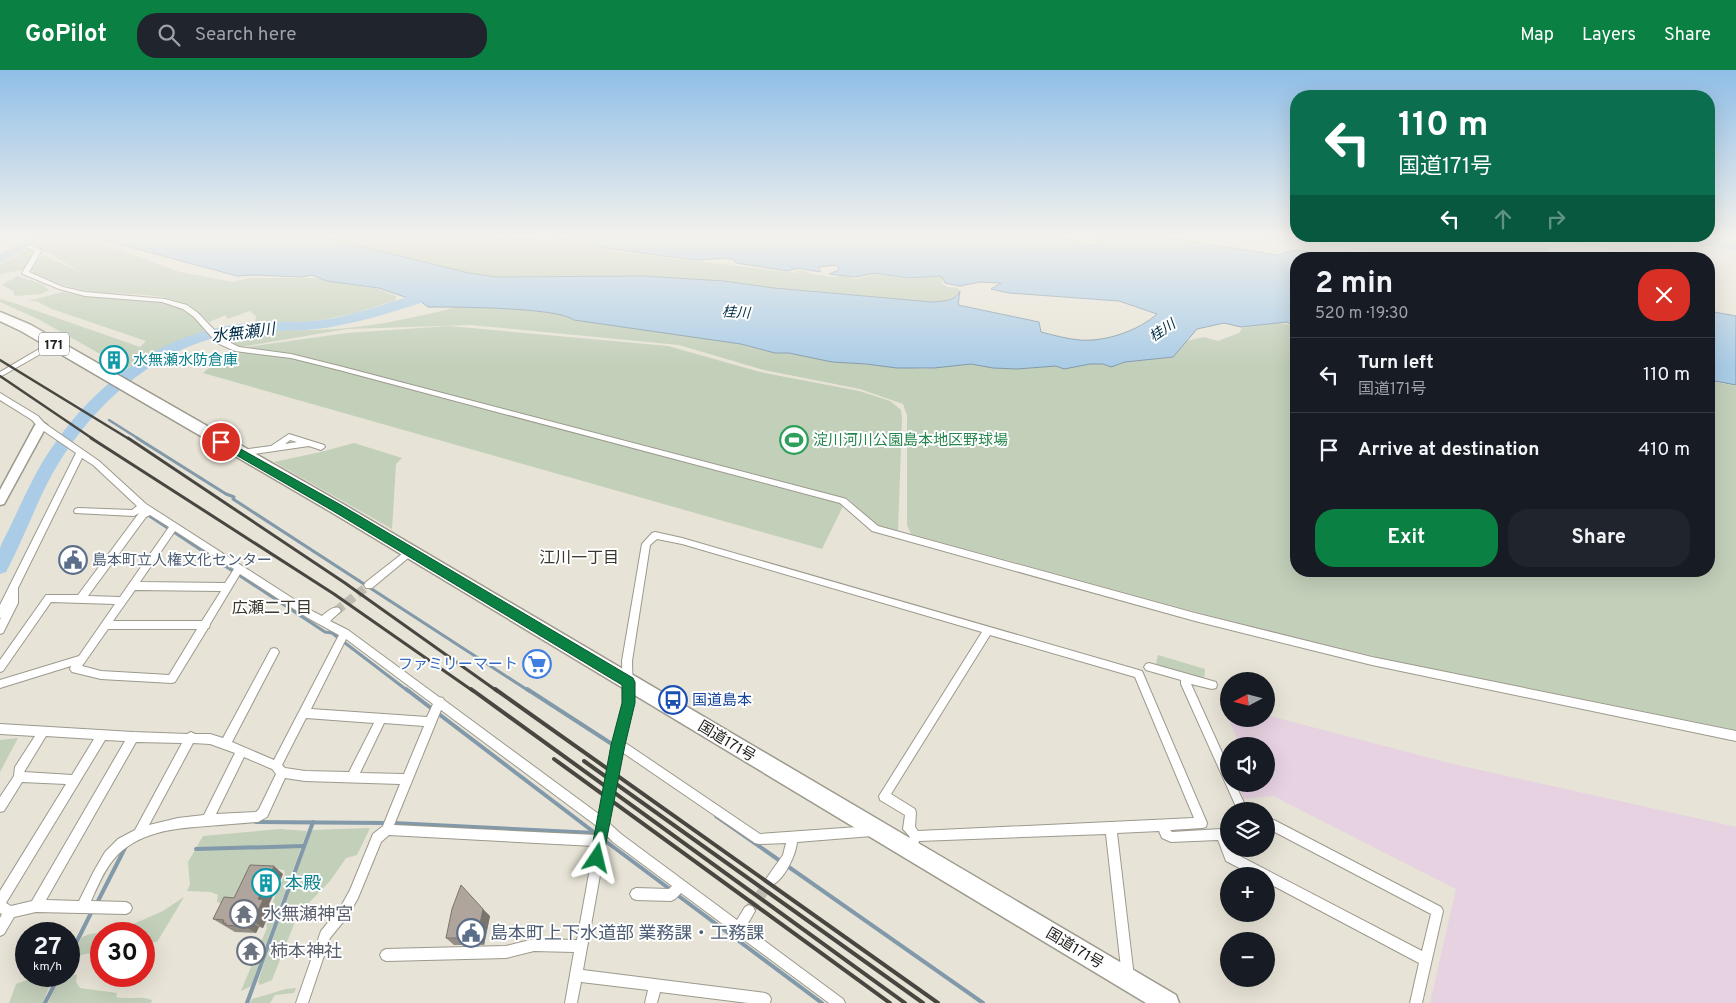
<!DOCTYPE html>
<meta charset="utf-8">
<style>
:root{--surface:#171b24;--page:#20242c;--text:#f1f3f6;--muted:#9ea1a6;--line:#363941;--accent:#0b8043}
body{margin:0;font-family:Overpass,"Noto Sans JP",sans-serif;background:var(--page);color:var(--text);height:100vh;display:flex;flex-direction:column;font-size:19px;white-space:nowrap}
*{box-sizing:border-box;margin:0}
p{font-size:16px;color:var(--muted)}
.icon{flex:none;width:28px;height:28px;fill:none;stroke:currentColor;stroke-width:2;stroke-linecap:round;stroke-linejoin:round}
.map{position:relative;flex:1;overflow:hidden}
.panel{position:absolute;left:1290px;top:182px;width:425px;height:325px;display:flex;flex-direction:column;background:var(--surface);border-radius:20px;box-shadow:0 5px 20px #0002}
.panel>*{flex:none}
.guide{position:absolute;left:1290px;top:20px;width:425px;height:152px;border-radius:20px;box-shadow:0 5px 20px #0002;background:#0b6e4f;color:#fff;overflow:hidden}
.needle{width:32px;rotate:263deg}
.buttons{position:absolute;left:1220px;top:602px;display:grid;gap:10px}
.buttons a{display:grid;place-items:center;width:55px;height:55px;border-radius:50%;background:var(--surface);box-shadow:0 5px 20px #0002;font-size:25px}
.speed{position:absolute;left:15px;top:852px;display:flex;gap:10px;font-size:25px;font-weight:700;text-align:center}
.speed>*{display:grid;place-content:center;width:65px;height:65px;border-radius:50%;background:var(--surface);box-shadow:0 5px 20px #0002;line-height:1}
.speed small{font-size:12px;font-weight:400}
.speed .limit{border:8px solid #d22;background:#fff;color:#111}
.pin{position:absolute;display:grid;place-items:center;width:42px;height:42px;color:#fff;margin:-21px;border:2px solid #fff;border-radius:50%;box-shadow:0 1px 5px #0007}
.me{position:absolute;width:55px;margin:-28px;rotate:10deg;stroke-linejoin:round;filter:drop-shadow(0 0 4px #0008)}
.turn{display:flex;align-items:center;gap:18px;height:105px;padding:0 25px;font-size:22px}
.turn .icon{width:65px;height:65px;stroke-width:2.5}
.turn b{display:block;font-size:35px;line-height:42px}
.lanes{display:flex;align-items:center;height:48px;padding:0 25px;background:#0003;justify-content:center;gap:25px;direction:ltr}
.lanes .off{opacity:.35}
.round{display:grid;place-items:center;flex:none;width:52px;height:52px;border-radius:20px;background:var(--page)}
.overview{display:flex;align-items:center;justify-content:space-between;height:85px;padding:0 25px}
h1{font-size:30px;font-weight:700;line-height:38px}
.primary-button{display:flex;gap:10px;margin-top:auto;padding:10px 25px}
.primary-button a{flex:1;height:58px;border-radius:20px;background:var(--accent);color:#fff;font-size:20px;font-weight:700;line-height:58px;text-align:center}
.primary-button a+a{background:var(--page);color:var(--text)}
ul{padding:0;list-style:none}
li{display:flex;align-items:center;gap:15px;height:75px;padding:0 25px;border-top:1px solid var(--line)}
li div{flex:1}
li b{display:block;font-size:19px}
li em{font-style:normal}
header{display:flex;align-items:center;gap:30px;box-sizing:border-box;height:70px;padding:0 25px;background:var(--accent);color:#fff}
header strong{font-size:24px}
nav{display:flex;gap:28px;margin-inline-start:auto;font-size:18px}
.search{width:350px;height:45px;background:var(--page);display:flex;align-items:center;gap:12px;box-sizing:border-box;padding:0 18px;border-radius:20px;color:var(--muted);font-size:19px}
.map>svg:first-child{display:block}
.industrial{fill:#e7d2e1}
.green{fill:#c2cfb9}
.water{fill:#aacce6;stroke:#8299aa}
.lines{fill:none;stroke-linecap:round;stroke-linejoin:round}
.stream-far2{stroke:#8299aa;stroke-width:2.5}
.stream-far1{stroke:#8299aa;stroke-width:3}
.stream{stroke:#8299aa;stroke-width:4}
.river{fill:#aacce6;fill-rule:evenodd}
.street-tunnel-far1{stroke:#c0bcb1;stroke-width:9;stroke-dasharray:9 4.5;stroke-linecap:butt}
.street-tunnel{stroke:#c0bcb1;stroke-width:11;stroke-dasharray:11 5.5;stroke-linecap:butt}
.street-casing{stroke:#9c998d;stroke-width:2}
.secondary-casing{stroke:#9c998d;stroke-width:3}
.highway-casing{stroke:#9c998d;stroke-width:3}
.street{fill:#fff;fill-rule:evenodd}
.secondary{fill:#fff;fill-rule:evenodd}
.highway{fill:#fff;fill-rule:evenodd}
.rail-far2{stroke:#484640;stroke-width:2.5}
.rail-far1{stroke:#484640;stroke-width:3}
.rail{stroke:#484640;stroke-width:4}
.wall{fill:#968e86}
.shaded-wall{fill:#7a746d}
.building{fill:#afa59c;stroke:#7a746d}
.route{fill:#0b8043;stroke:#07532c}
.labels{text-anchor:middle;stroke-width:4;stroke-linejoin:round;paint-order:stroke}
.far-water-label{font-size:14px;font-style:italic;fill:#012f48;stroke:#fff}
.shield{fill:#fff;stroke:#656461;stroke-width:1}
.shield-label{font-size:14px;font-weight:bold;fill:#23211d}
.culture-label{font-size:15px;fill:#0d838f;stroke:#fff;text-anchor:start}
.leisure-label{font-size:15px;fill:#27864d;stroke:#fff;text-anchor:start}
.service-label{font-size:15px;fill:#4e5e75;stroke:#fff;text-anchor:start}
.shop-label{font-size:15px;fill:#366cbe;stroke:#fff;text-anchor:end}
.transit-label{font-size:15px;fill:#164399;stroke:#fff;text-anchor:start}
.street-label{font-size:15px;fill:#23211d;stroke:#fff}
.water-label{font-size:16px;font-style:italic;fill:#012f48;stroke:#fff}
.neighbourhood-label{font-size:16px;fill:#39362c;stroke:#fff}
.near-culture-label{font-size:18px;fill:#0d838f;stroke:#fff;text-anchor:start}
.near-worship-label{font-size:18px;fill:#5b616d;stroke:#fff;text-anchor:start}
.near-service-label{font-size:18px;fill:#4e5e75;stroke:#fff;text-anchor:start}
</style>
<header>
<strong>GoPilot</strong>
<div class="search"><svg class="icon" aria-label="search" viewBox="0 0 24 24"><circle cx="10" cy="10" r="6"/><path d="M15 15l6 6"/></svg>Search here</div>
<nav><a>Map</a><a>Layers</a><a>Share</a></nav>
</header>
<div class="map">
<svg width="1736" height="933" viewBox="0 0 1736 933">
<rect width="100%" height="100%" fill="#e7e3d6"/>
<!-- industrial -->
<path class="industrial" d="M1222,633L1229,635V649H1266V645L1453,694L1736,757V933H1430L1456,819L1273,726L1244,729L1238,714H1266V676H1240Z"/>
<!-- green -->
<g class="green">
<path d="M47,166H80L180,202L232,212L249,208H316L379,219L396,226V230L355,243L322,250L255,255L256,246L250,241L227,249L226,245L209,252C172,213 124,230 78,219C63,216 49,209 34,204L30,198L43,185L85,204L34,175Z"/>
<path d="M318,166H492L499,169L536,168L537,173H544L551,166H555L622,182L796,203V200L805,201L812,204L833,207L843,205L856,209L874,204L908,209L940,206L943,208L942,214L948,217L958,218L960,221C955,232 943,231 932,232L774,218L724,211L642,206L496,207L469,203Z"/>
<path d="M1240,166H1543L1691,189L1639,183L1550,170L1542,171L1551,178L1546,182L1549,189H1417L1339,177Z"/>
<path d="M28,179L35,182V185L22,200L0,204V195Z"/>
<path d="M17,206L42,214L49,220L41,224L15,226L13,221L2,215Z"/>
<path d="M63,222C104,233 182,216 205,262L173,273L126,299L120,294L124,289L120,285L109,289L40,250L0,232V229L17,234L140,277L146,271L52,239L36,231H28Z"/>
<path d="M457,237C480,238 558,237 574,250L741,274L775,283H789L832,292L925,299L971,294L993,298L1017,299L1056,296L1064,299L1083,294H1103L1111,297L1125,292L1173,287L1186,271L1204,267L1218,271L1239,263L1242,258L1277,253L1296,256V501H1709V311L1736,316V660L1389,590L1200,543L911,464L907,455V345L903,334L860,319L764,300L679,275L471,255L347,259L241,277L226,270L228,269L226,268C255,258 284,261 314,260C362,259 410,249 457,237Z"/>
<path d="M449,256L668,276L760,302L859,321L890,331L901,340L902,349L898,460L895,461L878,456L847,428L822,479L203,303L233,279L347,263Z"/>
<path d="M354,373L402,388L396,394L392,459L274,392L321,382Z"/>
<path d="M1158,585L1205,599L1204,611L1155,597Z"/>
<path d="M18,668L0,702V670Z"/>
<path d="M370,758L357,785L346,788L330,811L298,844L272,910L260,915L258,912L262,899L312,760Z"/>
<path d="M280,759L307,761L251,916L241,921L267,858L266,855L275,838L273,831L285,804L284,800L270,798L248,823L224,834L217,832L218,825L211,822L187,821L190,815L188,792L203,766Z"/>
<path d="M184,827L157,872H144V864H125L123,862L124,858L163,841Z"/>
<path d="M118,860L122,864H101V893L92,883L81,885L70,904L77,905L76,912L80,918L117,923L116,927C128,930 141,925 152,930L151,933H48L61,906H69V891L82,867L90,864Z"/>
<path d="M37,906H57L48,919L43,933H9L16,914Z"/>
<path d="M296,918L294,923L275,925L270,933H250L252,929L286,919Z"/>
</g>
<!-- water -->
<g class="water">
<path d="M89,166H318L469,203L496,207L642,206L724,211L774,218L932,232C943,231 955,232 960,221L958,235L1039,252L1041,262C1053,265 1067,269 1080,270C1105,272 1138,261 1157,244L1119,231L1009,223L991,219L1001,213L980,212L960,216L945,213L943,208L940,206L908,208L874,203L856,207L829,204L839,200L837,195L818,197L821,202L797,198L788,201L736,193L734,190L727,188L697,190L627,181L596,176L566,166H1053L1095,176L1101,166H1158L1276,185L1297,180L1319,184L1350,183L1398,189H1296V257L1287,252L1241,257L1224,253L1197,259L1173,287L1125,292L1111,297L1103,294H1090L1064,299L1056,296L1017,299L993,298L971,294L934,298H897L866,294L832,292L789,283H775L741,274L574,250C557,237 455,237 428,237L419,230V228H408L379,218L327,211L312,205L300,207L256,205L237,206Z"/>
<path d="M1709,241L1736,246V315L1709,310Z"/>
</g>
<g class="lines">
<!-- stream-far2 -->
<path class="stream-far2" d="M109,350L139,369"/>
<!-- stream-far1 -->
<g class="stream-far1">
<path d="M137,368L226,424L234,427L233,429L529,621"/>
<path d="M148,445L325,562L332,563L408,621"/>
</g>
<!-- stream -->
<g class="stream">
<path d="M406,619L595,763"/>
<path d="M527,619L615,676"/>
<path d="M716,746L983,933"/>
<path d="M256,752L387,753"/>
<path d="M393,753L595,763"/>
<path d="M604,770L671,820"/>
<path d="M196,779L304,776"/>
<path d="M676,824L822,933"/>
<path d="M97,833L126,776"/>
<path d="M69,887L92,841"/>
<path d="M45,933L59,906"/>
<path d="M247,933L313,752"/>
</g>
<!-- river -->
<g class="river">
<path d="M33,166H49L0,193V184Z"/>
<path d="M1660,166H1695L1736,172V180L1666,170Z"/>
<path d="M442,217L447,218L449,221L447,224C409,237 370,250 331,257C298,263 265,259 233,264C163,275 103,326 65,383C40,420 27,463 6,502L0,504C0,496 0,485 0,478C2,471 7,464 10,457C19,438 28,418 38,400C80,327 147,269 231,255C264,250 297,254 329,249C368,242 404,226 442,217Z"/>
</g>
<!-- street-tunnel-far1 -->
<path class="street-tunnel-far1" d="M336,541L369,515"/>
<!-- street-tunnel -->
<path class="street-tunnel" d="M749,841L772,809"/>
<defs>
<g id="street">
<path d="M29,175L42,180L29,202L63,217L85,222L165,229L187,235L198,243L223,269L239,277L291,284L339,296L843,428L846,429L878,456L1195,543L1372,587L1736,661V671L1372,595L1195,551L872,461L840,433L339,300L291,288L235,281L217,273L194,247L183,239L162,232L85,226L59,219L23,204L22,203L35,181L27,178V176Z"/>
<path d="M51,272H54L58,274L0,307V302Z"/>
<path d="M0,323L38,346L44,353L99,391L146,434L314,542L322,546C327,542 333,536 339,538L341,541L330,551L348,560L439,627L443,628L444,630L600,745L613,674L623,633L622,591L642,474L652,463L655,462L682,468L1142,601L1207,753L1206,757L1202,758L1170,760L1172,762L1221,759L1225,760L1229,770V779H1232L1234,783L1422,881L1431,844L1269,759L1266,760V750L1270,749L1274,750L1441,837L1443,841L1422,933H1410L1419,893L1266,812V806H1255L1226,791L1218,770L1171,772L1162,768L1159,761L1117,763L1134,907L1132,911L1128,913L1124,911L1122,907L1106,764L919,771L918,774L914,775L910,774L908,770L910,767L903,759L905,745L880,730L879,726L982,562L682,474L657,469L650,475L632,591L633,633L624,672L760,764L872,756L876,757L878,761L876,765L872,766L797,772C796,785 784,810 772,815L768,813L766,809L783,785L786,773L759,774L755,773L622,682L609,753L621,764L737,850L745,837L749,835L753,837L755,841L746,857L843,929L845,933H829L681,823L675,829L671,831L636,830L632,828L630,824L632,820L636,818L669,819L672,816L613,772L607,766L583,900L765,923L769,925L771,929L770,933H748L660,922L657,933H645L648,920L581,912L577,933H565L574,882L534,881L506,888L386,891L382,889L380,885L382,881L386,879L506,876L534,869L577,870L594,776L389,765L381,772L358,828L348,846L330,868L308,933H296L321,861L340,838L350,820L373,764L383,756L400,714L305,711L285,708L267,747L258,752C241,753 224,755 208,756C174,758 136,762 113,790C103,802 97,818 91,831L126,832L130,834L132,838L130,842L126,844L36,842L14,847L4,864L0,866V848L2,844L0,843V821L66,714L22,712L4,741L0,742V727L14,706L15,697L35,666L0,664V654L133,662L187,664L191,662L195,664H210L223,668L271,579L274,578L277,579L279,582L232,672L274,690L339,565L308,548L240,504L210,554L209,558H208L175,612L172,613L101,609L72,602L70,599L71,596L0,618V610L79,586L115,534L51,532L3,601L0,602V590L46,525H78L139,443L134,446L75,443L74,441L75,439L78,438L132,440L137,436L93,395L82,388L18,518V533L3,563L0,564V550L1,547L0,548V535L76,383L38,357L32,350L0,330ZM150,445L169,457L120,527L88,526L146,447ZM175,461L234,499L225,513L140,512ZM135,520L221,521L202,551H113ZM108,559H197L169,605L101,601L82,596ZM990,565L1135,607L1194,748L918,761L915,757L916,743L915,739L891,724ZM346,569L433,634L427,647L311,639ZM441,640L598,757L596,765L394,755ZM306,648L374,653L349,702L305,701L285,698L282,695ZM384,653L424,656L404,704L360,703ZM46,666L94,669L72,705L24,702ZM105,670L125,671L32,831L11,836L6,833ZM136,672L182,673L135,760L118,769L105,782L94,801L79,831L46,830ZM193,673L210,674L235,683L204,745L178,748L149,755ZM244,687L272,699L276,704L259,739L256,742L216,744Z"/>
<path d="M289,364L324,375L325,377L321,380L309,376L241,386L237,383L241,380L271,376ZM290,370L297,372L285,374Z"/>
<path d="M410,479L413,480L414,482L413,484L372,518H366L364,515L366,512L407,480Z"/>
<path d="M1149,593L1216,612L1217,615L1216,618L1212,619L1191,614L1229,698V714H1235L1248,741H1238L1181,614V610L1146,600L1144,597L1146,594Z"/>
</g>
<path id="secondary" d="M41,351L47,355L4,434L0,435V420L35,355Z"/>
<path id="highway" d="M0,242L31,255L343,434L1176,925L1179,933H1146L331,442L21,261L0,251Z"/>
</defs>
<!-- street casing -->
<use href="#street" class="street-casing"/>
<!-- secondary casing -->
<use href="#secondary" class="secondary-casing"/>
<!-- highway casing -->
<use href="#highway" class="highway-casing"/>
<!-- street -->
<use href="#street" class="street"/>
<!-- secondary -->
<use href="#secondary" class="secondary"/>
<!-- highway -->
<use href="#highway" class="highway"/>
<!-- rail-far2 -->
<g class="rail-far2">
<path d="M0,290L129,369"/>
<path d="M0,306L93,369"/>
</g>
<!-- rail-far1 -->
<g class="rail-far1">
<path d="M91,368L334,524L473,621"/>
<path d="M128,368L345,513L497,621"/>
</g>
<!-- rail -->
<g class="rail">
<path d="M471,619L905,933"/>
<path d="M495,619L938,933"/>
<path d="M554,689L890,933"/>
<path d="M584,691L923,933"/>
</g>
</g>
<!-- wall -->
<g class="wall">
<path d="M283,804L269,834L272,837L263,858L259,857L256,863L235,862L213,849Z"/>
<path d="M490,846L484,875H454L446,868Z"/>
</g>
<!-- shaded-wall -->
<g class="shaded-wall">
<path d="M274,796L283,804L269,834L272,837L263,858L253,851L258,829Z"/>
<path d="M483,839L490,846L484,875L477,868Z"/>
<path d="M249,851L259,857L256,863L246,857Z"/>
</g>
<!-- building -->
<g class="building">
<path d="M250,795L274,796L258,829L263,830L253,851H249L246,857L225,855L226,853H223L224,850L213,849L224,827L234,828Z"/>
<path d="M461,815L483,839L477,868H446L452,839Z"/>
</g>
<!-- sky -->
<linearGradient id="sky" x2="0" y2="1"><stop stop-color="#8fbee7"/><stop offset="0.56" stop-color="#f4f2ed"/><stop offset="1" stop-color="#f4f2ed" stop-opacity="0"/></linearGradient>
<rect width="1736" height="297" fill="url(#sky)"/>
<!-- route -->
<path class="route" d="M221,368L341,435L633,608L635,612V633L625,675L602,793L597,796L592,793L590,788L611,675L622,633V615L333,441L217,374L215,372L217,369Z"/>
<!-- icons -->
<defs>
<symbol id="building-ring" viewBox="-11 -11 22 22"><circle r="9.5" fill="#fff" stroke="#0f9aa8" stroke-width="1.5"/><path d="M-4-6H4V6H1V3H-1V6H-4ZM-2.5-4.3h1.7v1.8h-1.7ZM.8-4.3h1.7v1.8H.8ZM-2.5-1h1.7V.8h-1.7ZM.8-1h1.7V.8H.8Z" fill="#0f9aa8"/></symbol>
<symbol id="stadium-ring" viewBox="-11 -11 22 22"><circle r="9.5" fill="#fff" stroke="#2e9e5b" stroke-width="1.5"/><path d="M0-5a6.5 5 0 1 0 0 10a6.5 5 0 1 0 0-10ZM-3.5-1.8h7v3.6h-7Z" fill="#2e9e5b"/></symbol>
<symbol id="civic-ring" viewBox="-11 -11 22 22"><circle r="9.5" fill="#fff" stroke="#5c6f8a" stroke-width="1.5"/><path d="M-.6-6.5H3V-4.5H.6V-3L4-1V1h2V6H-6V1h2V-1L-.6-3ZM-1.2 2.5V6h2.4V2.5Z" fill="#5c6f8a"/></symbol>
<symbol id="supermarket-ring" viewBox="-11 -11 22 22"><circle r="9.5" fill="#fff" stroke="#3f7fe0" stroke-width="1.5"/><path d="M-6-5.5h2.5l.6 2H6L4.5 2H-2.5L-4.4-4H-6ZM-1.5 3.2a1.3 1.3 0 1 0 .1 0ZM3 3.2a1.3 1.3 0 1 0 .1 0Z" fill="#3f7fe0"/></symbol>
<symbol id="bus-ring" viewBox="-11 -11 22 22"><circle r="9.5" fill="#fff" stroke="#1a4fb4" stroke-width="1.5"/><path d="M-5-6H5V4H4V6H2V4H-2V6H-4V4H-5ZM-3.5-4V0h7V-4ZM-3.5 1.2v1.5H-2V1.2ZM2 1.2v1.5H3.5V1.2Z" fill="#1a4fb4"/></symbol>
<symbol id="temple-ring" viewBox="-11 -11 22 22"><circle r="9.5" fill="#fff" stroke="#6b7280" stroke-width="1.5"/><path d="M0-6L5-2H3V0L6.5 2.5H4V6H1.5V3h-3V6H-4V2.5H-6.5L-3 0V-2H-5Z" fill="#6b7280"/></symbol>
</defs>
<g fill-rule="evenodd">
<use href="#building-ring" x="98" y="274" width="32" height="32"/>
<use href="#stadium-ring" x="778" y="354" width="32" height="32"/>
<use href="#civic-ring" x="57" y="474" width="32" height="32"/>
<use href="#supermarket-ring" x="521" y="578" width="32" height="32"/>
<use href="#bus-ring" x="657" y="614" width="32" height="32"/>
<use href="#building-ring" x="250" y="797" width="32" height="32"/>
<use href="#temple-ring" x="228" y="828" width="32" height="32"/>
<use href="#civic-ring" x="455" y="847" width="32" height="32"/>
<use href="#temple-ring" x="235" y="865" width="32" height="32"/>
</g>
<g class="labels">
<!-- far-water labels -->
<g class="far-water-label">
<text transform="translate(736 242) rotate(3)" y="5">桂川</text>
<text transform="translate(1162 260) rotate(-34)" y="5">桂川</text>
</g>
<!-- shield labels -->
<rect class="shield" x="39" y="262.5" width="30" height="23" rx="4"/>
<g class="shield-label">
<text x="54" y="279">171</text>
</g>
<!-- culture labels -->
<g class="culture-label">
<text x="133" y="295">水無瀬水防倉庫</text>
</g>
<!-- leisure labels -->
<g class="leisure-label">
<text x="813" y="375">淀川河川公園島本地区野球場</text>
</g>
<!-- service labels -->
<g class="service-label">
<text x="92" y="495">島本町立人権文化センター</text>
</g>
<!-- shop labels -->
<g class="shop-label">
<text x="518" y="599">ファミリーマート</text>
</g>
<!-- transit labels -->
<g class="transit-label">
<text x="692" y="635">国道島本</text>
</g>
<!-- street labels -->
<g class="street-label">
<text transform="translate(727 671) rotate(31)" y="5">国道171号</text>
<text transform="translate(1075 878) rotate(31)" y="5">国道171号</text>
</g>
<!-- water labels -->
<g class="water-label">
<text transform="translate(243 262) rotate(-7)" y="6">水無瀬川</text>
</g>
<!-- neighbourhood labels -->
<g class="neighbourhood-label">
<text x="579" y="493">江川一丁目</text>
<text x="272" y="543">広瀬二丁目</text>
</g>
<!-- near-culture labels -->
<g class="near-culture-label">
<text x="285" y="819">本殿</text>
</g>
<!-- near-worship labels -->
<g class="near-worship-label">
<text x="263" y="850">水無瀬神宮</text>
<text x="270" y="887">柿本神社</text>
</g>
<!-- near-service labels -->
<g class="near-service-label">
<text x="490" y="869">島本町上下水道部 業務課・工務課</text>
</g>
</g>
</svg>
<div class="buttons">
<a><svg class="needle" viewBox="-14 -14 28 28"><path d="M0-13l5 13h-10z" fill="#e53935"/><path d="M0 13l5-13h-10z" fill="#9ea1a6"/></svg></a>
<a><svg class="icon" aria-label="sound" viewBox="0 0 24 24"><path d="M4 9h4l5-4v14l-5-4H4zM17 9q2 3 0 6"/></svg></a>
<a><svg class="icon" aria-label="layers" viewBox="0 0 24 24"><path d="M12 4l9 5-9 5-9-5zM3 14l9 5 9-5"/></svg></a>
<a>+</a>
<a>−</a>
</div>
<div class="speed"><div>27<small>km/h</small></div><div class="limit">30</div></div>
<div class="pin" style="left:221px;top:372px;background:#d93025"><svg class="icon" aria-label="arrive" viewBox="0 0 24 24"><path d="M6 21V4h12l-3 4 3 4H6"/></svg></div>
<svg class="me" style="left:597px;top:788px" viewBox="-20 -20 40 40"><path d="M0-17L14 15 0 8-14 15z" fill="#0b8043" stroke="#fff" stroke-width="4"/></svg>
<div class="guide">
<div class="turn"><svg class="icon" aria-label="left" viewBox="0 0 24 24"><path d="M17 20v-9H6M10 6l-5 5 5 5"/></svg><div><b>110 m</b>国道171号</div></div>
<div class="lanes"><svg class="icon" aria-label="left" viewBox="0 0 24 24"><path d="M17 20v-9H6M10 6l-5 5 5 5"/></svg><svg class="icon off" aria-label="ahead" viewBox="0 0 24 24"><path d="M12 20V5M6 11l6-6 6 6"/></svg><svg class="icon off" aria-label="right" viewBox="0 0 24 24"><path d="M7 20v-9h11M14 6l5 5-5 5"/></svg></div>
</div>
<section class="panel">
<div class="overview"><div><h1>2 min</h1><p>520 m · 19:30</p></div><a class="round" style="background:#d93025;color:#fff"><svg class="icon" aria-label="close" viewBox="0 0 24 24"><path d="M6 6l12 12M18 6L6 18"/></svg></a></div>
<ul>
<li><svg class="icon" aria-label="left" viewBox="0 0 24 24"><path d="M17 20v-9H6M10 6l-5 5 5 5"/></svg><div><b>Turn left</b><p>国道171号</p></div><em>110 m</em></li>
<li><svg class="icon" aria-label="arrive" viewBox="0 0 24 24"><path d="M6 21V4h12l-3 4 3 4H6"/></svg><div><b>Arrive at destination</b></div><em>410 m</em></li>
</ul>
<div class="primary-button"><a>Exit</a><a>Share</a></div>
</section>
</div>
